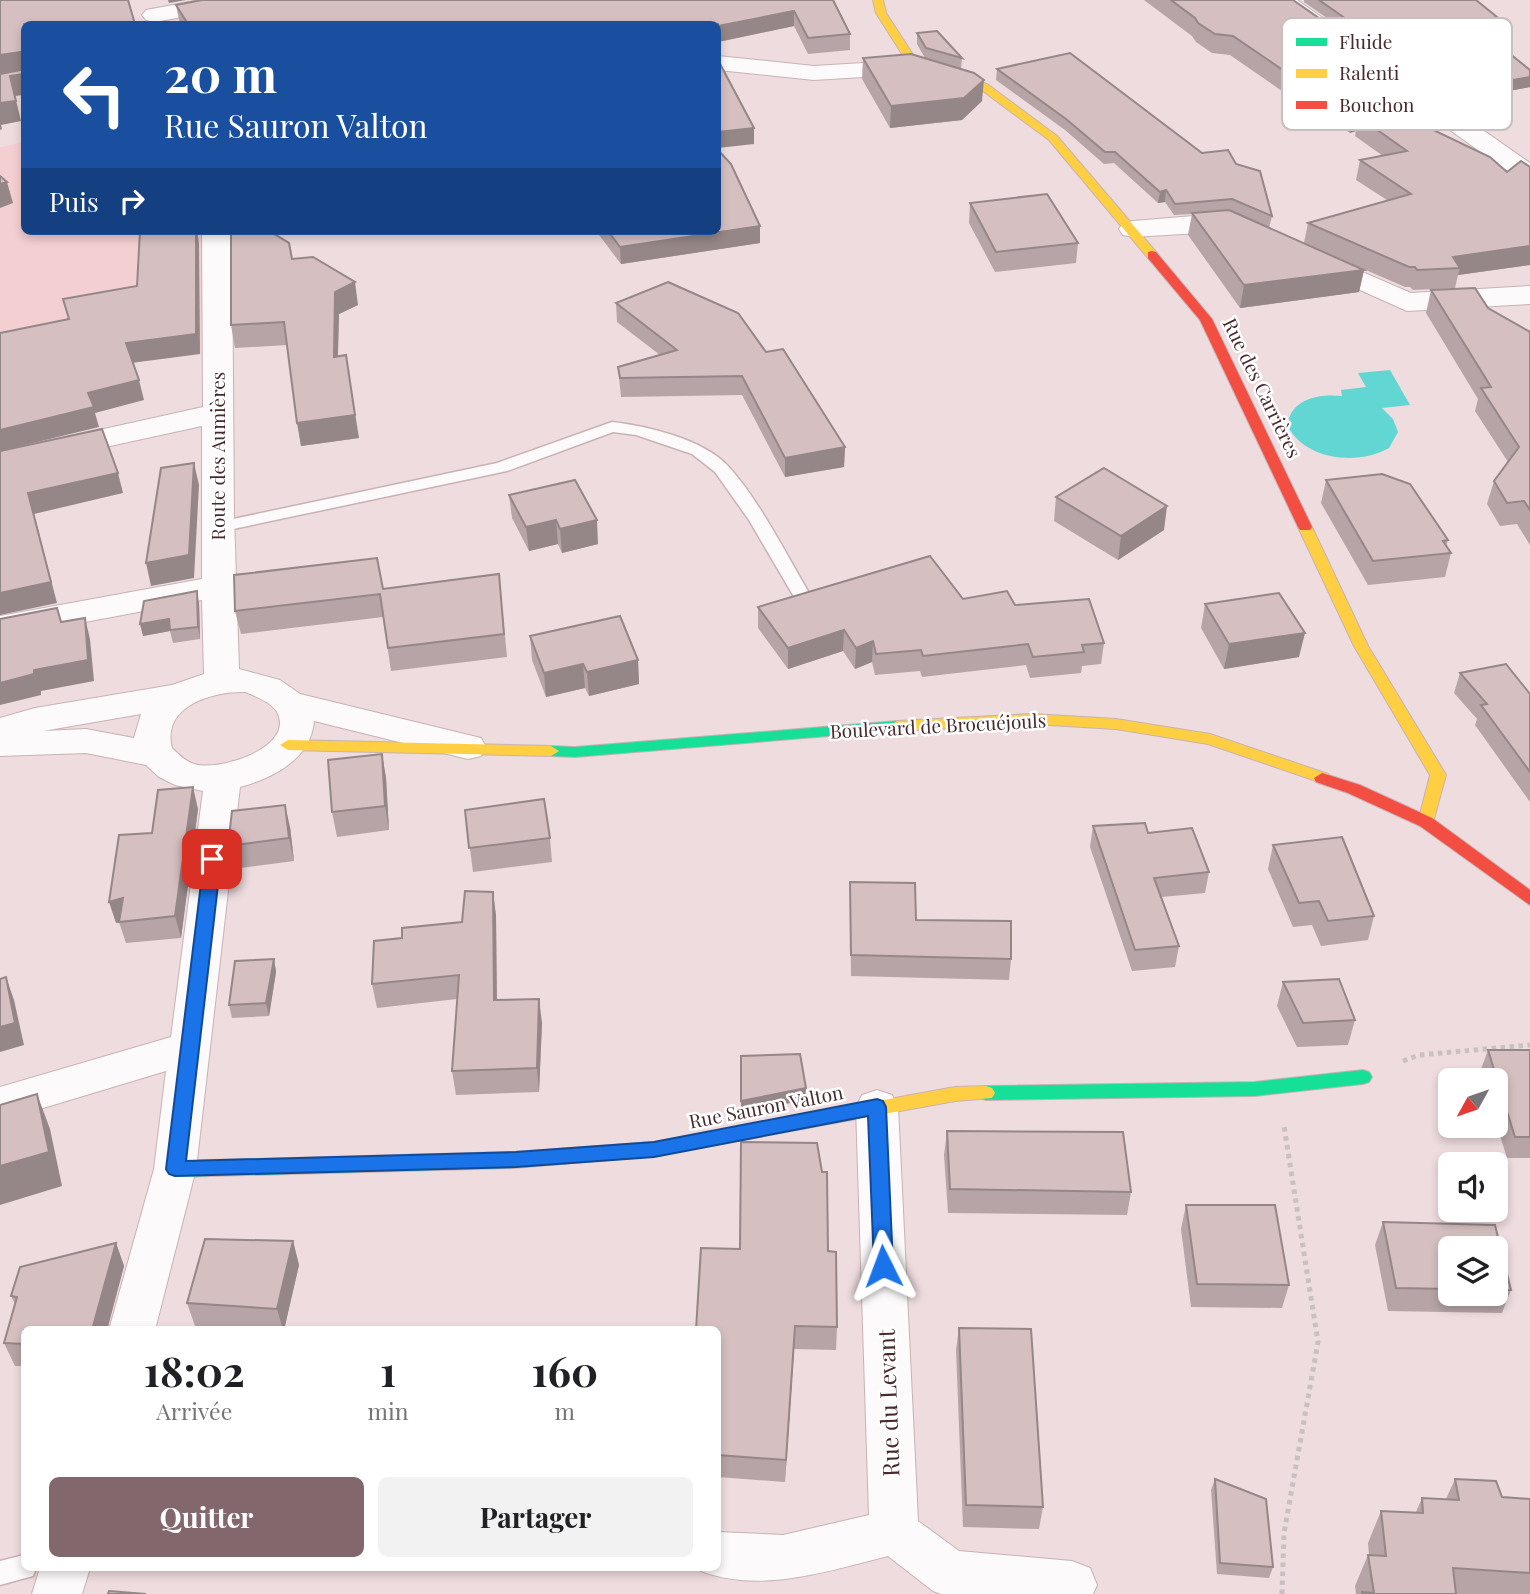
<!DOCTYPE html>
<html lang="fr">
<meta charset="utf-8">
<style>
:root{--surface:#fff;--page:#f2f2f2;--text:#202124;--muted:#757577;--accent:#82686c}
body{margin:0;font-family:"Playfair Display",serif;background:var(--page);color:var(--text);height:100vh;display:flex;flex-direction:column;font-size:26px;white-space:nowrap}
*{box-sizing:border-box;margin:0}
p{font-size:23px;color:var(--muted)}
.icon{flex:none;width:38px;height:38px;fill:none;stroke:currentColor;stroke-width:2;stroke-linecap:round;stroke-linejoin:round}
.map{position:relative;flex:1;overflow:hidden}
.side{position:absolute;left:21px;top:1326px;width:700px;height:245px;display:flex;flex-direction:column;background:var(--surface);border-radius:10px;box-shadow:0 4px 10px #0003}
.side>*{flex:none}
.hud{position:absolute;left:21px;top:21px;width:700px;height:214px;border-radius:10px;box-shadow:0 4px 10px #0003;background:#1a4fa0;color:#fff;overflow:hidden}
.needle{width:46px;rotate:230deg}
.buttons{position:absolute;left:1438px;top:1068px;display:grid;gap:14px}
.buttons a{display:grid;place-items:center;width:70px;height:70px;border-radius:10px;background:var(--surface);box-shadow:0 4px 10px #0003;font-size:35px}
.pin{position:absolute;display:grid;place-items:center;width:60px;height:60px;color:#fff;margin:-30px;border-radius:14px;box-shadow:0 4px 10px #0006}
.me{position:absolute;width:77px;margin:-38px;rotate:357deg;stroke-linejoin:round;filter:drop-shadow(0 0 5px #0008)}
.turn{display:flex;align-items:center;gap:24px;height:147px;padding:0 28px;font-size:32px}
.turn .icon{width:91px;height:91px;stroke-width:2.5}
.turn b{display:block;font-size:49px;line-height:60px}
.then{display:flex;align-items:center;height:66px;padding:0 28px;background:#0003;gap:14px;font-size:26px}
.eta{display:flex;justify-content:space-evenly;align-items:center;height:119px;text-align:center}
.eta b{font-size:42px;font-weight:700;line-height:49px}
.action{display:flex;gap:14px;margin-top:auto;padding:14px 28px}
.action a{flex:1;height:80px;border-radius:10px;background:var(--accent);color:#fff;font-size:28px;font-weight:700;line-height:80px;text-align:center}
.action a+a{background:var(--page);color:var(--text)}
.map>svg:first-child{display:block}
.built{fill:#f4cfd2}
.water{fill:#62d6d3}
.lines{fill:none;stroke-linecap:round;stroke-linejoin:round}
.lane-casing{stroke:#c8b2b5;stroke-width:3}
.street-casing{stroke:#c8b2b5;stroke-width:2}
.fast-casing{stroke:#c8b2b5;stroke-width:2}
.slow-casing{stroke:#c8b2b5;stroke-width:2}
.jam-casing{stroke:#c8b2b5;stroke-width:2}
.path{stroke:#c9c0c1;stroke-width:5;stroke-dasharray:4.5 4.5;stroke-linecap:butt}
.lane{fill:#fcfafa;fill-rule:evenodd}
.street{fill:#fcfafa;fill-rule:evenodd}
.fast{fill:#16e098;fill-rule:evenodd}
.slow{fill:#ffcf43;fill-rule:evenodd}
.jam{fill:#f24e42;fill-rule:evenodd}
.wall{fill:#b7a4a6;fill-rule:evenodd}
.shaded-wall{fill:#958687}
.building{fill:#d5bfc1;stroke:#958687;stroke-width:2}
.route{fill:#1a73e8;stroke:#114b97;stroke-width:2}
.labels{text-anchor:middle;stroke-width:5;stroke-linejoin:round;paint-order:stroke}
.street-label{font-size:19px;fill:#482a2e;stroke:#fff}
.near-street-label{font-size:23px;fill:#482a2e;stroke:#fff}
.key{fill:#fff;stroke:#c8bfc0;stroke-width:2}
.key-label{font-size:19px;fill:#482a2e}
</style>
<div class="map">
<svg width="1530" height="1594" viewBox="0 0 1530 1594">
<rect width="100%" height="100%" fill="#eedcde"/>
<!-- built -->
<path class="built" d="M24,142V231H203L201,353L137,362L0,389V147Z"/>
<!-- water -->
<path class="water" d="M1390,370L1410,405L1382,408L1393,419L1398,432L1389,448C1359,465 1310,461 1290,430L1289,418C1297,397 1322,394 1342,396L1341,390L1366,387L1358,373Z"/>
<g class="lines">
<defs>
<g id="lane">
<path d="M612,422C647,426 702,439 727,465C759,499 788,558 812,598L809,602H797L749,520L715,472L692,454L636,435L613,432L507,471L219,532L211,527L219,522L497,463Z"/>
<path d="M24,1555V1568H36L33,1576L0,1585V1561Z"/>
</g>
<g id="street">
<path d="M200,0H253L249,5L241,7L154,22L146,20L142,15L146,10Z"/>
<path d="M1269,0H1297L1530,163V183L1521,181Z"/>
<path d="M718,56L814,66L912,60L921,62L924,67L921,72L912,74L814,80L718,70Z"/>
<path d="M1230,213L1248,218L1252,224L1248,230L1133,237L1123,235L1119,229L1123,223L1133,221Z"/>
<path d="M202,231H230L232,241L234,516L239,669L280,680L300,694L481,738L486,747L481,756L468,759L314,721C311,759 273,778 240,787L196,1169L155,1330H109L154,1169L166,1071L0,1121V1087L171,1037L203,791L175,785L159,777L146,765L86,753L0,756V718L35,708L172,685L204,674L202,600L0,638V616L202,579V426L0,470V452L203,407ZM245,692C255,696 271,702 277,712C296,748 218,772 194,764C185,761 178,754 172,748C161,706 213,691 245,692ZM141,714L134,738L86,729L43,731Z"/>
<path d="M1316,252L1411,293L1530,286V304L1407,311L1306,266L1302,260L1306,254Z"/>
<path d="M877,1090L892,1095L898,1107L918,1521L959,1551L1072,1561L1090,1568L1097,1585L1093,1594H941L933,1591L888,1556C828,1571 761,1594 701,1571L699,1568H718V1532L783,1535L869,1515L856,1107L862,1095Z"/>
<path d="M40,1568H90L82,1594H32Z"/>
</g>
<g id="fast">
<path d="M897,721L905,726L902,730L575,757L551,756L543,751L551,746L575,747Z"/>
<path d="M1363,1070L1369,1072L1372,1077L1369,1082L1363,1084L1255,1096L986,1100L980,1098L977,1093L980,1088L986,1086L1255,1082Z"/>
<path d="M514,1152L520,1155L523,1160L520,1165L514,1168L175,1177L169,1174L166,1169L169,1164L175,1161Z"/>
</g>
<g id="slow">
<path d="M873,0H883L886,13L919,64L987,84L1057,136L1156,252V258H1148L1049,140L979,88L911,68L876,13Z"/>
<path d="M1305,523L1312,527L1368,646L1446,775L1432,826H1420L1418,822L1430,775L1354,646L1298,527Z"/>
<path d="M1033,714L1116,719L1210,734L1328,774L1330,778L1322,783L1208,744L1116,729L1033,724L897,731L889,726L897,721Z"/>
<path d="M288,740L551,746L559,751L551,756L288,750L280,745Z"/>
<path d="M986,1086L992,1088L995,1093L992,1098L955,1101L654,1156L514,1168L508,1165L505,1160L508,1155L514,1152L654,1142L955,1087Z"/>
</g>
<g id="jam">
<path d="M1152,251L1156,252L1212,319L1312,527L1310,530H1300L1298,527L1200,320L1148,258V252Z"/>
<path d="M1322,773L1360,785L1432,818L1530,890V905L1420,826L1348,793L1316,782L1314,778Z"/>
</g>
</defs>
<!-- lane casing -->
<use href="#lane" class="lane-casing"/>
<!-- street casing -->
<use href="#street" class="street-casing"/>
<!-- fast casing -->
<use href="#fast" class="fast-casing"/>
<!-- slow casing -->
<use href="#slow" class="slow-casing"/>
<!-- jam casing -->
<use href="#jam" class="jam-casing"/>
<!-- path -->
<g class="path">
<path d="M1403,1061L1419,1055L1530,1045"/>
<path d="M1282,1594L1284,1533L1318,1342L1284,1126"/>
</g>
<!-- lane -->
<use href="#lane" class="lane"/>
<!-- street -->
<use href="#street" class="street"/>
<!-- fast -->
<use href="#fast" class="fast"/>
<!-- slow -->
<use href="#slow" class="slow"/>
<!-- jam -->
<use href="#jam" class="jam"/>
</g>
<!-- wall -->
<g class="wall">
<path d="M833,0L850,34V50L808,54L794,26L718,42V24H181L179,20L176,5Z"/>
<path d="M1144,0H1293L1345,58L1339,59L1399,100L1396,113L1507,172L1530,167V265L1458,275L1455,288L1413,290L1410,287H1405L1304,243L1308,223L1387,200L1356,180L1360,160L1383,156L1355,136L1356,131L1350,133L1315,107L1308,109L1230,55L1212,53L1196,42L1192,36Z"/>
<path d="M1304,0H1476L1497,17L1495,27L1501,45H1500L1530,70V87L1488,95L1441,53L1428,56L1418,46L1377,53L1304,2Z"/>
<path d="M917,33L962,58L961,69L982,101L962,120L890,128L862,79L863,58H925L917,44Z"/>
<path d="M997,69L1202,153L1236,164L1272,216L1269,228L1364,270L1359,292L1240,308L1188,235L1192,214L1174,215L1165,202L1158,203L1114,163L1104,164L1065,130L996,80Z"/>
<path d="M970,203L1078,243L1076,263L995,272L969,223Z"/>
<path d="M760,226V243L621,264L596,231H718Z"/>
<path d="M1431,290L1488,308L1530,332V545L1517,524L1500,526L1487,504L1494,481L1508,462L1475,411L1478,399L1426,313Z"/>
<path d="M616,303L766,352L845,447L844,467L785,477L742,395L621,397L618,367L660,355L617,322Z"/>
<path d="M358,305L339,314L338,356L359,438L301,446L287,345L235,348L231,325Z"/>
<path d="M1326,480L1448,540L1446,546L1451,553L1445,577L1368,585L1321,503Z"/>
<path d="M509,495L598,544L562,553L558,544L529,551L512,518Z"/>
<path d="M1056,497L1164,530L1118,560L1054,521Z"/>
<path d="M499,574L507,657L391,671L383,617L241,634L235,611L383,589Z"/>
<path d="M963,599L1015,605L1104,643L1101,664L1082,666L1081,673L1030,678L1026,665L922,677L920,671L875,675L872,662L855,669L843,651L788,669L758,628V607Z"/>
<path d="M199,603L200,639L173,643L170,631L143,636Z"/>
<path d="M1205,604L1299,657L1224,669L1201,628Z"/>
<path d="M530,636L638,660L639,684L589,696L585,688L546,697L532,660Z"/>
<path d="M1460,673L1530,694V802L1475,725L1477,719L1454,693Z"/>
<path d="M382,754L386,778L389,830L337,837L332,812Z"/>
<path d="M198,809L181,938L126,943L119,922L116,923L152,833Z"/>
<path d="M465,810L550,838L552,862L473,872Z"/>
<path d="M1093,826L1148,833L1209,872L1205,893L1162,897L1179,946L1175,967L1132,971L1090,847Z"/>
<path d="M290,827L294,861L233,869L228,846Z"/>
<path d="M1273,845L1374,916L1368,940L1321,946L1312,925L1293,927L1268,869Z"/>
<path d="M850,882L916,920L1011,959L1009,980L851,976Z"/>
<path d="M493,892L496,916L497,1000L542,1023L539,1092L456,1095L452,1071L457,999L377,1008L372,984L462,922Z"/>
<path d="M274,959L276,972L269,1016L232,1018L229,1005Z"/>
<path d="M1283,982L1355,1020L1348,1045L1297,1047L1277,1006Z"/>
<path d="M1488,1050H1530V1158H1507L1496,1123V1080H1483L1480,1072Z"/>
<path d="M947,1131L1131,1192L1127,1215L948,1213L944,1155Z"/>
<path d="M1186,1205L1289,1285L1282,1308L1191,1307L1181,1229Z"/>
<path d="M1383,1222L1495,1225L1511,1290L1502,1313L1388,1311L1375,1245ZM1451,1248H1496V1293H1451Z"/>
<path d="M293,1241L299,1265L284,1330H253L195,1326L187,1303Z"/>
<path d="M116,1243L124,1266L107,1330H24V1366H15L4,1343L15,1304L11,1296Z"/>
<path d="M828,1251L837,1327L836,1350L794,1349L785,1482L718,1477V1330Z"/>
<path d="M959,1328L1043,1507L1039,1529L963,1527L956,1350Z"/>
<path d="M1215,1479L1273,1567L1269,1578L1217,1574L1211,1490Z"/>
<path d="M1455,1479L1502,1497L1530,1499V1594H1356L1355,1586L1368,1555H1369L1368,1543L1381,1511L1416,1512L1422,1498L1446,1499Z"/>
</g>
<!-- shaded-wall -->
<g class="shaded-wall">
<path d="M168,0H186L169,3Z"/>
<path d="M794,11V26L718,42V26Z"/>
<path d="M1497,17L1495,28L1485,20Z"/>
<path d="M1504,34L1501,45L1486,48L1489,37Z"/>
<path d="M1421,35L1418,46L1377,53L1379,42Z"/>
<path d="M1349,39L1345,58L1314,63L1318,44Z"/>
<path d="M1444,42L1441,53L1428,56L1431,45Z"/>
<path d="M21,52L24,72L0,76V55Z"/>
<path d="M24,74V95L15,96L21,121L1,125L2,129L0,130V103L10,76Z"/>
<path d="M1530,77V87L1488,95L1490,84Z"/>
<path d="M984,80L982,101L962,120L890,128L891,106Z"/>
<path d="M1318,88L1315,107L1308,109L1312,90Z"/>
<path d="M1399,100L1395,119L1381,105Z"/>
<path d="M1362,111L1359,117L1356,131L1350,133L1354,113Z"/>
<path d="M754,128V144L718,148V132Z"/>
<path d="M7,182L13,203L0,208V184Z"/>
<path d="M1166,190L1165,202L1158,203L1160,192Z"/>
<path d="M760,226V243L621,264L620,247Z"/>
<path d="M196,231H197L199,243L200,354L131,363L126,343Z"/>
<path d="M296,231H310L297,234Z"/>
<path d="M1530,246V265L1458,275L1460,268L1453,257Z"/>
<path d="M1364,270L1359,292L1240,308L1244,285Z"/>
<path d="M355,282L358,305L339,314L337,379L334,357L335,292Z"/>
<path d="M346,355L359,438L301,446L297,423Z"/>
<path d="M139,380L144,400L95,413L99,427L0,451V430L88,393Z"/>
<path d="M845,447L844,467L785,477V458Z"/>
<path d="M194,463L199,485L194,578L151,586L146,563Z"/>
<path d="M118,473L123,493L34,514L57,603L0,615V593L28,493Z"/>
<path d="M1167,506L1164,530L1118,560L1121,536Z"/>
<path d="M556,520L558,544L529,551L526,527Z"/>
<path d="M597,520L598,544L562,553L560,529Z"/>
<path d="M197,591L199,603L200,639L198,627Z"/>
<path d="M85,618L90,639L94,681L41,691V695L0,705V683L34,670Z"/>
<path d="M169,619L170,631L143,636L140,624Z"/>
<path d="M844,630L843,651L788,669V648Z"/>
<path d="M1305,633L1299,657L1224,669L1229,644Z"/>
<path d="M873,641L872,662L855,669L856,648Z"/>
<path d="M638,660L639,684L589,696L587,672Z"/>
<path d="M583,664L585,688L546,697L544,673Z"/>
<path d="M382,754L386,778L389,830L385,806Z"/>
<path d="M193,787L198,809L181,938L175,916Z"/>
<path d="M285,805L290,827L294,861L289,838Z"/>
<path d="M493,892L496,916L497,1024L494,1000Z"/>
<path d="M123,898L119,922L116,923L109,902Z"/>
<path d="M274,959L276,972L269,1016L266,1003Z"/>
<path d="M6,977L14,1000L24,1045L0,1052V1027Z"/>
<path d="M539,999L542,1023L539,1092L537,1068Z"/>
<path d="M806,1088L805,1100L741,1113V1101Z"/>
<path d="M37,1094L50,1129L62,1186L0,1205V1166Z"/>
<path d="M293,1241L299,1265L284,1330H283L277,1309Z"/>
<path d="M116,1243L124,1266L107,1330H92Z"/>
<path d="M795,1326L794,1349L785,1482L786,1460Z"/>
</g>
<!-- building -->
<g class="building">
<path d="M0,0H128L135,24H24V50L22,51L24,63V74L10,76L16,101L0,103V74L21,70V52L0,55Z"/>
<path d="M202,0H833L850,34L808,38L794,11L718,26V24H188L176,5Z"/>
<path d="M1171,0H1293L1349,39L1318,44L1399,100L1381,105L1490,157L1507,172L1521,161L1530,167V246L1453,257L1460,268L1417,270L1415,267H1409L1308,223L1411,194L1360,160L1407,151L1359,117L1362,111L1354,113L1318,88L1312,90L1233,36L1215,34L1198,23L1195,18Z"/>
<path d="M1319,0H1476L1497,17L1485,20L1504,34L1489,37L1530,70V77L1490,84L1444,42L1431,45L1421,35L1379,42Z"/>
<path d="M937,31L962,58L926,48L917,33Z"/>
<path d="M1070,53L1202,153L1228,150L1236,164L1260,171L1272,216L1232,199L1175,204L1166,190L1160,192L1115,152H1105L1066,119L997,69Z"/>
<path d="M911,54L974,73L984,80L964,98L891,106L863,58Z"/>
<path d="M718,60L754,128L718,132Z"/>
<path d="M718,150L731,164L760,226L620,247L608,231H718Z"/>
<path d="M0,176L7,182L0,184Z"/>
<path d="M1047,194L1078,243L996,252L970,203Z"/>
<path d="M1229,210L1364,270L1244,285L1192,213Z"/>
<path d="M140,231H196V334L126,343L139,380L88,393L94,407L0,430V333L69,319L63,299L137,286Z"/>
<path d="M246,231H269L289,243L292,259L313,257L355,282L335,292L334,357L346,355L355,415L297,423L284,322L231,325V232Z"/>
<path d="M668,282L738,313L766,352L783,349L845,447L785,458L742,376L620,378L618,367L677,350L616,303Z"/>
<path d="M1475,288L1488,308L1530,332V510L1524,501L1507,503L1494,481L1519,447L1481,388L1491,387L1431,290Z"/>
<path d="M102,429L118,473L28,493L51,582L0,593V451Z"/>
<path d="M194,463L189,555L146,563L161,468Z"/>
<path d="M1104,468L1167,506L1121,536L1056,497Z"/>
<path d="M1382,474L1410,484L1448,540L1443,541L1451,553L1373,561L1326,480Z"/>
<path d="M575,480L597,520L560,529L556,520L526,527L509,495Z"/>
<path d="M930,556L963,599L1007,591L1015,605L1089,599L1104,643L1082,645L1084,652L1033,657L1028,644L923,656L921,650L876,654L873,641L856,648L844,630L788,648L758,607Z"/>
<path d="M377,558L383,589L499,574L504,634L388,648L380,594L235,611L234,575Z"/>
<path d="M197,591L198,627L170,630L169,619L140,624L144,601Z"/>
<path d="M1279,593L1305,633L1229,644L1205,604Z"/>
<path d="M57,608L61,622L85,618L88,660L34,670V674L0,683V619Z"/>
<path d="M620,616L638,660L587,672L583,664L544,673L530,636Z"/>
<path d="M1506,664L1530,694V772L1481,705L1487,704L1460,673Z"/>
<path d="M382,754L385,806L332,812L328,760Z"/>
<path d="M193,787L175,916L119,922L123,898L109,902L119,835L152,833L158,790Z"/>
<path d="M544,799L550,838L469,848L465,810Z"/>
<path d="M285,805L289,838L228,846L232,811Z"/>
<path d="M1145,823L1148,833L1192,828L1209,872L1154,878L1179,946L1135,950L1093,826Z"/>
<path d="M1342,837L1374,916L1328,921L1319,901L1299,903L1273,845Z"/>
<path d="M850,882L915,883L916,920L1011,921V959L851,955Z"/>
<path d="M465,891L493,892L494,1000L539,999L537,1068L452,1071L459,975L372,984L374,941L402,938V928L462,922Z"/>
<path d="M274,959L266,1003L229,1005L235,961Z"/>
<path d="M6,977L15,1023L0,1027V979Z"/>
<path d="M1339,979L1355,1020L1303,1023L1283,982Z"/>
<path d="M1488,1050H1530V1137H1515Z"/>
<path d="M800,1054L806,1088L741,1101V1056Z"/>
<path d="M37,1094L49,1152L0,1166V1105Z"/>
<path d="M947,1131L1123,1132L1131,1192L950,1189Z"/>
<path d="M741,1142L817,1143L822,1172H827L828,1251L836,1252L837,1327L795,1326L786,1460L718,1455V1330H696L701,1248L740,1249Z"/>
<path d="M1186,1205H1275L1289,1285L1197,1284Z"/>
<path d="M1383,1222L1495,1225L1511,1290H1496V1248H1451V1289L1396,1288Z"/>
<path d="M205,1239L293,1241L277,1309L187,1303Z"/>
<path d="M116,1243L92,1330H24V1344L4,1343L17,1297L11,1296L20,1267Z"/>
<path d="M959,1328L1031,1329L1043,1507L966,1505Z"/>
<path d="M1215,1479L1266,1499L1273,1567L1220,1563Z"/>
<path d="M1455,1479L1496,1481L1502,1497L1530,1499V1573L1453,1568L1456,1594H1362V1592L1374,1593L1368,1555L1386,1556L1381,1511L1423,1513L1422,1498L1459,1500Z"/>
<path d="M109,1591L146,1594H108Z"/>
</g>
<!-- route -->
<path class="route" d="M212,853L221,859L186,1161L516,1152L654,1142L877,1099L883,1101L886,1107L893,1266L890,1272L883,1274L877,1272L874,1266L868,1116L654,1157L516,1167L175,1176L169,1174L166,1169L204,859Z"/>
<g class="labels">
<!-- street labels -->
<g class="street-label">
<text transform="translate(1262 388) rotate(64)" y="7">Rue des Carrières</text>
<text transform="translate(218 456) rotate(-90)" y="7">Route des Aumières</text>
<text transform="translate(938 726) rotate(-3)" y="7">Boulevard de Brocuéjouls</text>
<text transform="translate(766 1107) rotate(-11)" y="7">Rue Sauron Valton</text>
</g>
<!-- near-street labels -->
<g class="near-street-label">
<text transform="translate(889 1403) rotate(-92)" y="8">Rue du Levant</text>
</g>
</g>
<!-- legend -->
<rect x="1282" y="18" width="230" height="112" rx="10" class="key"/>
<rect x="1296" y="38" width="31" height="8" fill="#16e098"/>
<rect x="1296" y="69" width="31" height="9" fill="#ffcf43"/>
<rect x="1296" y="101" width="31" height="8" fill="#f24e42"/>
<g class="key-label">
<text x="1339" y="49">Fluide</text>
<text x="1339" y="80">Ralenti</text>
<text x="1339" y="112">Bouchon</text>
</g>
</svg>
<div class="buttons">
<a><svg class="needle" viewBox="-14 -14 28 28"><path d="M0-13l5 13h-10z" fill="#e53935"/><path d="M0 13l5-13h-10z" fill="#757577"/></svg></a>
<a><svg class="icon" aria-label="sound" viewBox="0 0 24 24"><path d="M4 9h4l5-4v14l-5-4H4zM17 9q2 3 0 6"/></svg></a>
<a><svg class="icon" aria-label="layers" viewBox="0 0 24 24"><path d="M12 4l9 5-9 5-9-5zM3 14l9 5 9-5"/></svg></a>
</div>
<div class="pin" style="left:212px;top:859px;background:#d93025"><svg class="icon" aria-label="arrive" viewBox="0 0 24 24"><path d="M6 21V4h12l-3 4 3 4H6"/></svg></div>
<svg class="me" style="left:883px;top:1266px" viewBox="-20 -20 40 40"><path d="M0-17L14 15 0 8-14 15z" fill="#1a73e8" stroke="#fff" stroke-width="4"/></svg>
<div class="hud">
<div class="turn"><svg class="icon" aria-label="left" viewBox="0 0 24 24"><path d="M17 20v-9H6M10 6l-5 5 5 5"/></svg><div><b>20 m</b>Rue Sauron Valton</div></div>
<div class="then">Puis<svg class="icon" aria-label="right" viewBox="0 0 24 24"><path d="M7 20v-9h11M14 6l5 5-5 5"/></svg></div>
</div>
<section class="side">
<div class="eta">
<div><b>18:02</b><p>Arrivée</p></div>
<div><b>1</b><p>min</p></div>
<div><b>160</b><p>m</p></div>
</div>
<div class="action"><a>Quitter</a><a>Partager</a></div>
</section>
</div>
